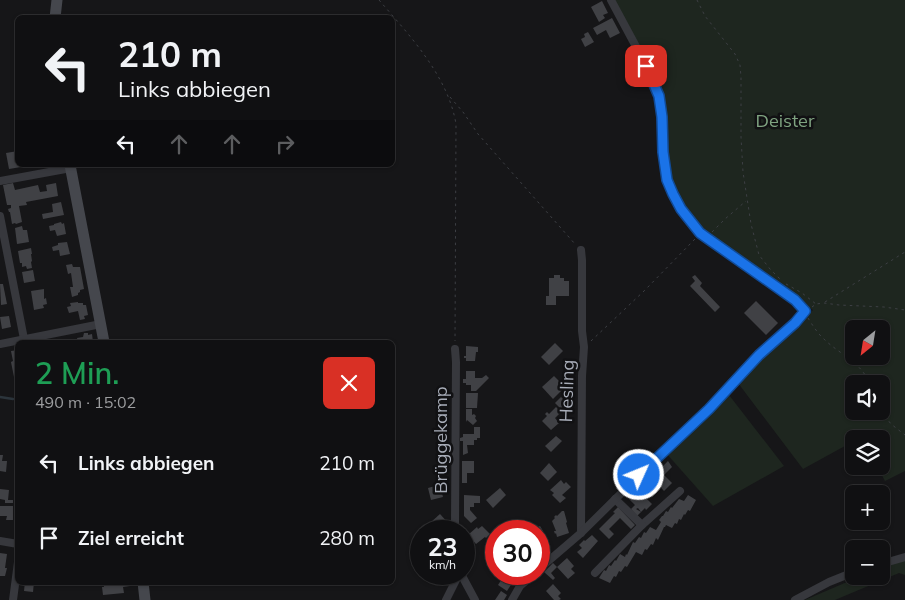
<!DOCTYPE html>
<html lang="de">
<meta charset="utf-8">
<style>
:root{--surface:#101012;--page:#1e1e20;--text:#f1f3f6;--muted:#9c9d9f;--line:#303032}
body{margin:0;font-family:Mulish,sans-serif;background:var(--page);color:var(--text);height:100vh;display:flex;flex-direction:column;font-size:19px;white-space:nowrap}
*{box-sizing:border-box;margin:0}
p{font-size:16px;color:var(--muted)}
.icon{flex:none;width:28px;height:28px;fill:none;stroke:currentColor;stroke-width:2;stroke-linecap:round;stroke-linejoin:round}
.map{position:relative;flex:1;overflow:hidden}
.sheet{position:absolute;left:15px;top:340px;width:380px;height:245px;display:flex;flex-direction:column;background:var(--surface);border-radius:8px;box-shadow:0 1px 4px #0004,0 0 0 1px var(--line)}
.sheet>*{flex:none}
.guide{position:absolute;left:15px;top:15px;width:380px;height:152px;border-radius:8px;box-shadow:0 1px 4px #0004,0 0 0 1px var(--line);background:#101012;color:var(--text);overflow:hidden}
.needle{width:32px;rotate:210deg}
.fabs{position:absolute;left:845px;top:320px;display:grid;gap:10px}
.fabs a{display:grid;place-items:center;width:45px;height:45px;border-radius:8px;background:var(--surface);box-shadow:0 1px 4px #0004,0 0 0 1px var(--line);font-size:25px}
.speed{position:absolute;left:410px;top:520px;display:flex;gap:10px;font-size:25px;font-weight:700;text-align:center}
.speed>*{display:grid;place-content:center;width:65px;height:65px;border-radius:50%;background:var(--surface);box-shadow:0 1px 4px #0004,0 0 0 1px var(--line);line-height:1}
.speed small{font-size:12px;font-weight:400}
.speed .limit{border:8px solid #d22;background:#fff;color:#111}
.pin{position:absolute;display:grid;place-items:center;width:42px;height:42px;color:#fff;margin:-21px;border-radius:10px;box-shadow:0 2px 8px #0006}
.me{position:absolute;width:55px;margin:-28px;rotate:46deg;stroke-linejoin:round;filter:drop-shadow(0 0 4px #0008)}
.turn{display:flex;align-items:center;gap:18px;height:105px;padding:0 20px;font-size:22px}
.turn .icon{width:65px;height:65px;stroke-width:2.5}
.turn b{display:block;font-size:35px;line-height:42px}
.lanes{display:flex;align-items:center;height:48px;padding:0 20px;background:#0003;justify-content:center;gap:25px;direction:ltr}
.lanes .off{opacity:.35}
.round{display:grid;place-items:center;flex:none;width:52px;height:52px;border-radius:8px;background:var(--page)}
.overview{display:flex;align-items:center;justify-content:space-between;height:85px;padding:0 20px}
h1{font-size:30px;font-weight:600;line-height:38px;color:#1e9e55}
ul{padding:0;list-style:none}
li{display:flex;align-items:center;gap:15px;height:75px;padding:0 20px}
li div{flex:1}
li b{display:block;font-size:19px}
li em{font-style:normal}
.map>svg:first-child{display:block}
.green{fill:#1e261f;fill-rule:evenodd}
.lines{fill:none;stroke-linecap:round;stroke-linejoin:round}
.stream{stroke:#2c353c;stroke-width:2.5}
.building{fill:#404145}
.path{stroke:#3d3f44;stroke-width:1;stroke-dasharray:2.5 4;stroke-linecap:butt}
.street{stroke:#37383d;stroke-width:8}
.secondary{stroke:#45474d;stroke-width:11}
.route-casing{stroke:#114b97;stroke-width:12}
.route{stroke:#1a73e8;stroke-width:9}
.labels{text-anchor:middle;stroke-width:5;stroke-linejoin:round;paint-order:stroke}
.park-label{font-size:18px;fill:#7fa381;stroke:#111113}
.street-label{font-size:18px;fill:#a8adb8;stroke:#111113}
</style>
<div class="map">
<svg width="905" height="600" viewBox="0 0 905 600">
<rect width="100%" height="100%" fill="#161618"/>
<!-- green -->
<g class="green">
<path d="M615,0H905V471L885,481L877,466H881V439H862L861,438L854,439V441L803,469L738,383L813,310L702,231L682,206L670,178L655,77ZM854,329H881V356H854ZM854,384H881V411H854Z"/>
<path d="M729,395L784,466L713,506L666,453Z"/>
<path d="M905,560V575L899,573L835,600H805L861,576H881V568Z"/>
</g>
<g class="lines">
<!-- stream -->
<path class="stream" d="M0,397L13,399"/>
</g>
<!-- building -->
<g class="building">
<path d="M602,1L608,13L603,15L605,18L599,22L591,7Z"/>
<path d="M612,18L620,33L610,38L606,30L597,35L593,28Z"/>
<path d="M588,32L594,42L585,47L581,39L585,37L584,34Z"/>
<path d="M18,151V165H21V167L9,169L6,153Z"/>
<path d="M13,183L15,190L38,185L40,192L47,191L46,185L56,183L58,196L26,202L27,205L19,206L22,222L16,224L15,223L12,224L10,212H9L8,209L11,208V205H7L3,185Z"/>
<path d="M61,202L64,215L43,219L42,214L53,212L52,204Z"/>
<path d="M61,222L62,224L64,223L66,234L57,236L55,230L50,231L49,226L54,225V224Z"/>
<path d="M22,226L23,230H27L29,242L17,244L15,228Z"/>
<path d="M67,242L70,254L60,256L59,250L53,251L52,247L58,245V243Z"/>
<path d="M31,248L32,254H31L32,261L31,262L32,268L27,269L26,266L22,267V263H20L18,251Z"/>
<path d="M72,264L73,267H80L84,289L80,290V292L78,293V295L72,297L70,287H73L71,273L68,274L66,265Z"/>
<path d="M33,270L35,281L24,283L22,272Z"/>
<path d="M554,275H560V278H564V281H569V296H556V305H546V296H549V278H554Z"/>
<path d="M695,275L702,283L700,286L720,307L715,312L690,286L695,281L692,277Z"/>
<path d="M0,284H3L7,304L1,305Z"/>
<path d="M44,289V299L46,298L47,304L43,305L44,308L34,310L31,291Z"/>
<path d="M756,301L778,323L766,335L744,313Z"/>
<path d="M78,302V303H83V305H86L88,315L84,316L85,319L80,320L78,311L69,313L67,307L71,306L70,303Z"/>
<path d="M9,316L11,327L2,329L0,317Z"/>
<path d="M84,333H88V335L92,334L93,342H84V341L78,342L77,338L83,337Z"/>
<path d="M555,343L563,351L549,365L541,357Z"/>
<path d="M466,346L478,347V352H476L475,361H466V358H464V356H466Z"/>
<path d="M18,350V376L14,377L11,362L13,361L11,351Z"/>
<path d="M466,371H475V378H482L486,375L489,378L476,391H471V385H466V383H463V379H466Z"/>
<path d="M554,376L565,387L553,399L542,387Z"/>
<path d="M466,393H478L477,408H466Z"/>
<path d="M561,397L567,403L561,409L555,403Z"/>
<path d="M556,407L561,412L555,418L559,423L551,430L542,421L547,416L545,414L547,412L549,414Z"/>
<path d="M466,409H472V415L474,414L476,416L475,418L477,421L473,425L467,420L466,422Z"/>
<path d="M474,427H480V438H477V440H474V445H467L468,453L463,455V441H460V438L463,437V434H474Z"/>
<path d="M556,436L562,441L551,452L545,446Z"/>
<path d="M0,455H3L2,461H7L6,472L0,471Z"/>
<path d="M462,461H474V473H467V483H462Z"/>
<path d="M668,461L672,467L664,475L672,483L664,491L654,480L661,473L659,470Z"/>
<path d="M549,463L557,472L548,481L540,473Z"/>
<path d="M561,480L564,484L566,482L571,487L562,495L566,498L560,503L552,495L554,493L550,490Z"/>
<path d="M439,485L441,494L442,493L443,497L431,500L428,488Z"/>
<path d="M500,488L506,495L493,508L486,500Z"/>
<path d="M0,489L9,490L8,500H13V503H5V500L0,499Z"/>
<path d="M637,491L641,495L642,494L652,504L646,510L645,508L641,512L638,508L636,509L641,512L637,516L631,509L635,505L629,499Z"/>
<path d="M464,495L480,496V503H474V507H470V510L477,518L471,523L464,516Z"/>
<path d="M688,495L696,500L690,511L688,510L685,515L684,514L681,520L679,519L677,524L675,523L672,528L666,525L665,527H664L658,540L656,538L653,545L651,544L647,550L645,549L642,555L636,552L627,567L625,566L621,572L619,571L616,577L614,576L610,583L599,578L604,570L606,571L609,565L611,566L615,560L616,561L620,554L625,557L626,554L627,555L633,542L635,543L639,537L641,538L644,532L646,533L650,527L656,530L661,522L659,520L662,516H663L666,511L668,512L671,507L672,508L679,499L684,501Z"/>
<path d="M0,506H13V520H6L7,516H0Z"/>
<path d="M618,507L635,525L631,529L620,518L609,529L614,534L609,539L599,529L615,513L613,512Z"/>
<path d="M562,511H564L567,522L566,523L569,533L557,537L556,533L555,534L554,531H556L552,521L555,518L554,517L556,515L557,516Z"/>
<path d="M440,514L449,524L442,531H435L430,523Z"/>
<path d="M482,526L490,534L486,538L485,537L476,544L468,535L477,527L478,529Z"/>
<path d="M540,526L543,531L542,532L547,541L539,547V531H531Z"/>
<path d="M421,535V549L417,553L412,548L416,545L413,542Z"/>
<path d="M592,535L598,541L583,558L577,552L582,548L579,545L584,540L585,541Z"/>
<path d="M0,553L7,554L5,568H7L5,576H0Z"/>
<path d="M567,558L574,566L571,569L575,573L568,579L557,567Z"/>
<path d="M553,563L557,567L551,573L555,578L553,580L544,572Z"/>
<path d="M428,574H446L439,582Z"/>
<path d="M505,574H515L517,575L507,591L498,585Z"/>
<path d="M25,582H34L33,592L24,591Z"/>
<path d="M103,582H129L130,586L123,587L124,593L103,595L102,587H104Z"/>
<path d="M553,584L561,593L558,596L561,599L559,600H554L546,591Z"/>
<path d="M501,591L507,595L504,600H495Z"/>
</g>
<g class="lines">
<!-- path -->
<g class="path">
<path d="M379,0C410,36 448,76 456,124L455,341"/>
<path d="M697,0L705,16L735,54L740,65L741,77V137L743,172L751,224L759,255L770,269L781,280"/>
<path d="M450,97L463,112L478,134L575,244"/>
<path d="M712,232L725,219L746,201"/>
<path d="M786,284L802,293L816,304"/>
<path d="M825,302L905,252"/>
<path d="M812,307L816,304L824,303L839,305L884,307L905,310"/>
<path d="M808,318C813,326 818,334 825,340C838,353 864,364 869,384"/>
<path d="M591,341L644,291L695,239"/>
<path d="M881,411L891,424L905,435"/>
</g>
<!-- street -->
<g class="street">
<path d="M0,181L71,168"/>
<path d="M0,216L24,339"/>
<path d="M581,250L582,260V331L584,347L582,376L581,533"/>
<path d="M0,344L101,324"/>
<path d="M455,349L456,362L455,524L457,531"/>
<path d="M615,499L642,525L680,491"/>
<path d="M0,541L18,544"/>
<path d="M881,564L905,557"/>
<path d="M539,569L581,533L664,451L709,409L759,355L795,323L805,311L795,300L707,238L700,233L681,209L673,194L667,180L664,166L662,117L659,96L652,78L640,54L611,0"/>
<path d="M595,573L642,525"/>
<path d="M461,574L475,600"/>
<path d="M13,600L18,562"/>
<path d="M446,600L459,574"/>
<path d="M512,600L520,586L534,574"/>
<path d="M795,600L829,582L854,572"/>
</g>
<!-- secondary -->
<g class="secondary">
<path d="M55,18L57,0"/>
<path d="M70,165L104,342"/>
<path d="M143,582L145,600"/>
</g>
</g>
<g class="lines">
<defs>
<path id="route" d="M639,475L709,409L759,355L795,323L805,311L795,300L707,238L700,233L681,209L673,194L667,180L663,152L662,117L659,96L646,66"/>
</defs>
<!-- route casing -->
<use href="#route" class="route-casing"/>
<!-- route -->
<use href="#route" class="route"/>
</g>
<g class="labels">
<!-- park labels -->
<g class="park-label">
<text x="785" y="127">Deister</text>
</g>
<!-- street labels -->
<g class="street-label">
<text transform="translate(567 391) rotate(-88)" y="6">Hesling</text>
<text transform="translate(441 440) rotate(-90)" y="6">Brüggekamp</text>
</g>
</g>
</svg>
<div class="fabs">
<a><svg class="needle" viewBox="-14 -14 28 28"><path d="M0-13l5 13h-10z" fill="#e53935"/><path d="M0 13l5-13h-10z" fill="#9c9d9f"/></svg></a>
<a><svg class="icon" aria-label="sound" viewBox="0 0 24 24"><path d="M4 9h4l5-4v14l-5-4H4zM17 9q2 3 0 6"/></svg></a>
<a><svg class="icon" aria-label="layers" viewBox="0 0 24 24"><path d="M12 4l9 5-9 5-9-5zM3 14l9 5 9-5"/></svg></a>
<a>+</a>
<a>−</a>
</div>
<div class="speed"><div>23<small>km/h</small></div><div class="limit">30</div></div>
<div class="pin" style="left:646px;top:66px;background:#d93025"><svg class="icon" aria-label="arrive" viewBox="0 0 24 24"><path d="M6 21V4h12l-3 4 3 4H6"/></svg></div>
<svg class="me" style="left:639px;top:475px" viewBox="-20 -20 40 40"><circle r="17" fill="#1a73e8" stroke="#fff" stroke-width="3"/><path d="M0-11L8 9 0 5-8 9z" fill="#fff"/></svg>
<div class="guide">
<div class="turn"><svg class="icon" aria-label="left" viewBox="0 0 24 24"><path d="M17 20v-9H6M10 6l-5 5 5 5"/></svg><div><b>210 m</b>Links abbiegen</div></div>
<div class="lanes"><svg class="icon" aria-label="left" viewBox="0 0 24 24"><path d="M17 20v-9H6M10 6l-5 5 5 5"/></svg><svg class="icon off" aria-label="ahead" viewBox="0 0 24 24"><path d="M12 20V5M6 11l6-6 6 6"/></svg><svg class="icon off" aria-label="ahead" viewBox="0 0 24 24"><path d="M12 20V5M6 11l6-6 6 6"/></svg><svg class="icon off" aria-label="right" viewBox="0 0 24 24"><path d="M7 20v-9h11M14 6l5 5-5 5"/></svg></div>
</div>
<section class="sheet">
<div class="overview"><div><h1>2 Min.</h1><p>490 m · 15:02</p></div><a class="round" style="background:#d93025;color:#fff"><svg class="icon" aria-label="close" viewBox="0 0 24 24"><path d="M6 6l12 12M18 6L6 18"/></svg></a></div>
<ul>
<li><svg class="icon" aria-label="left" viewBox="0 0 24 24"><path d="M17 20v-9H6M10 6l-5 5 5 5"/></svg><div><b>Links abbiegen</b></div><em>210 m</em></li>
<li><svg class="icon" aria-label="arrive" viewBox="0 0 24 24"><path d="M6 21V4h12l-3 4 3 4H6"/></svg><div><b>Ziel erreicht</b></div><em>280 m</em></li>
</ul>
</section>
</div>
